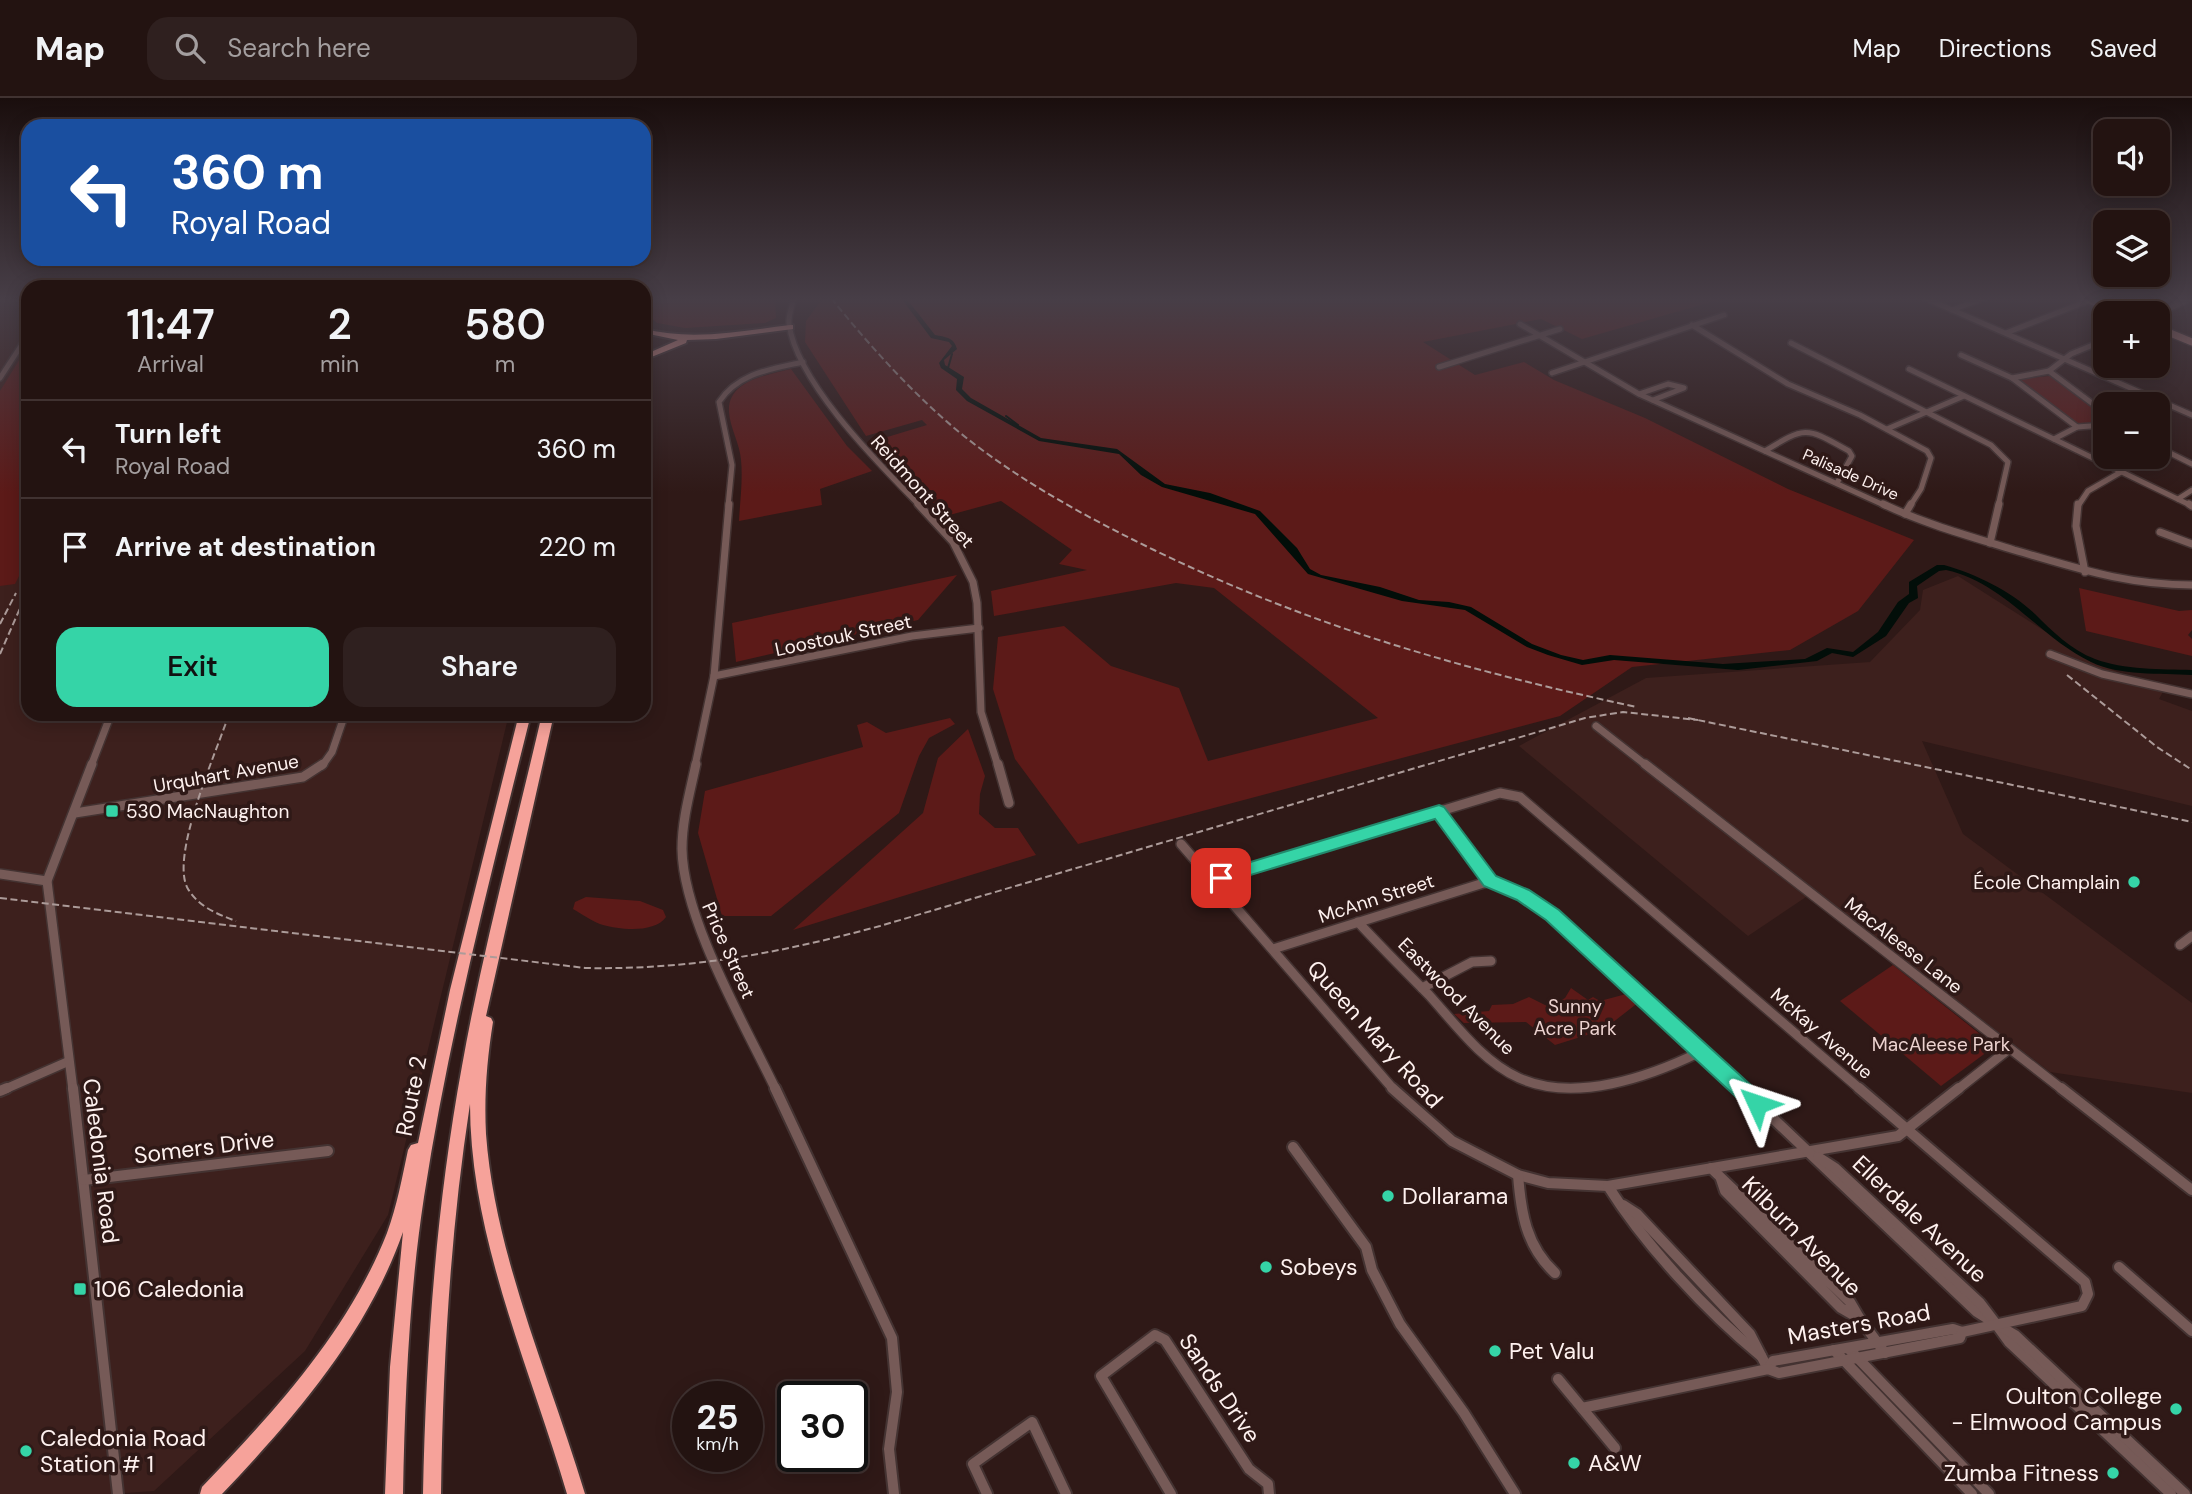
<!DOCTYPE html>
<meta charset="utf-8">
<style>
:root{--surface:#231311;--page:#2f201f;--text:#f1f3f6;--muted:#a39e9f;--line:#403231;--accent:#35d4a7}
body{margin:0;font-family:"DM Sans",sans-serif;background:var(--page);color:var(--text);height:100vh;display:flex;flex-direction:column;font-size:26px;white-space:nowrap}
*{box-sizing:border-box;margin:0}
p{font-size:23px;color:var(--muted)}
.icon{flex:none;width:38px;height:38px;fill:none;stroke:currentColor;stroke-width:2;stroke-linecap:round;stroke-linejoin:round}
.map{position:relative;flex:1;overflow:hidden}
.drawer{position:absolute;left:21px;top:182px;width:630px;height:441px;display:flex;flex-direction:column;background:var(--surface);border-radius:21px;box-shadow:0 4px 18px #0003,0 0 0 2px var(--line)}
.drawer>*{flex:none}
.banner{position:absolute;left:21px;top:21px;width:630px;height:147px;border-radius:21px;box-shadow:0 4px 18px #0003,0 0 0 2px var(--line);background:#1a4fa0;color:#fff;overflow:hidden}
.tools{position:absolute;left:2093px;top:21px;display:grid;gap:14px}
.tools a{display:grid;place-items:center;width:77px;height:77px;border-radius:14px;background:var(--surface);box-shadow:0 4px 18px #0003,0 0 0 2px var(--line);font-size:35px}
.speed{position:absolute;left:672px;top:1283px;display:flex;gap:14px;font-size:35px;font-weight:700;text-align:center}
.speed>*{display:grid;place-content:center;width:91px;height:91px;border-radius:50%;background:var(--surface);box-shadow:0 4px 18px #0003,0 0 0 2px var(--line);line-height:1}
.speed small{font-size:18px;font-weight:400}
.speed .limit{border:4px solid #111;border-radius:10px;background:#fff;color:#111}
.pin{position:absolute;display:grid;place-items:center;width:60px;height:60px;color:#fff;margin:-30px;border-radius:14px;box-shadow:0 4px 10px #0006}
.me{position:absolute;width:77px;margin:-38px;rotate:312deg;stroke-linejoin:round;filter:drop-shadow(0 0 5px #0008)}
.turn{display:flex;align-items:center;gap:24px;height:147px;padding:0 35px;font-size:32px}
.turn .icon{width:91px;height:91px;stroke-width:2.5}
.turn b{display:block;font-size:49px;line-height:60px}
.eta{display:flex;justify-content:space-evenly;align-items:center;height:119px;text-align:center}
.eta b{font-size:42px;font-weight:600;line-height:49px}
.primary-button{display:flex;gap:14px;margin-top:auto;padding:14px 35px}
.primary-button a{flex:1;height:80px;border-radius:21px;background:var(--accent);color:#111;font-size:28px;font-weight:600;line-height:80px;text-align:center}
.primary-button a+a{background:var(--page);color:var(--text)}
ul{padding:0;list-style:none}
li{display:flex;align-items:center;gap:21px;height:98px;padding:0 35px;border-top:2px solid var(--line)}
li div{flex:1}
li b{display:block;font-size:26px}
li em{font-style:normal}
header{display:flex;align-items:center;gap:42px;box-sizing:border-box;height:98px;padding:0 35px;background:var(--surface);border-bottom:2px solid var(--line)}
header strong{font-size:33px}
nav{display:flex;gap:38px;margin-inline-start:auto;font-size:24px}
.search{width:490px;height:63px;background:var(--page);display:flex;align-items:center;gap:18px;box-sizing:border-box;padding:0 24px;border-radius:21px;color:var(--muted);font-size:26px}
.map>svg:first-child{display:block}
.built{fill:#3d201d}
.green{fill:#5c1a18}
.water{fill:#020e09}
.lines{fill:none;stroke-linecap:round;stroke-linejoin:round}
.stream{stroke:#020e09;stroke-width:2}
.minor-far3-casing{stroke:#443332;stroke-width:8}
.minor-far2-casing{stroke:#443332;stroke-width:10}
.minor-far1-casing{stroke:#443332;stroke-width:12}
.minor-casing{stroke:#443332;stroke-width:14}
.major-casing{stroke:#443332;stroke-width:10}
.highway-casing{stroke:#443332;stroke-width:4}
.minor-far3{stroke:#765a57;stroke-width:5}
.minor-far2{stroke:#765a57;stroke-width:7}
.minor-far1{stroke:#765a57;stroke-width:9}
.minor{stroke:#765a57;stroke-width:10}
.major{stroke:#c3857f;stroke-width:7}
.highway{fill:#f6a29a;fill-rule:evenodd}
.rail{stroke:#ac9b99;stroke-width:2;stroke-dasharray:7 3.5;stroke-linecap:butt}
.route{fill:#35d4a7;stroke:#228a6d;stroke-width:2}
.poi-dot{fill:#35d4a7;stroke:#2f1917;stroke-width:2.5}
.labels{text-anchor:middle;stroke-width:7;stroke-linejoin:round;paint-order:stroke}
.far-street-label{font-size:16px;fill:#fef1ef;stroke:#2f1917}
.street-label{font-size:19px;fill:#fef1ef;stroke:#2f1917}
.poi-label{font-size:19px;fill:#fef1ef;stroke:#2f1917;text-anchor:start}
.park-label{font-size:19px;fill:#edd3d0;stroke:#2f1917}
.near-street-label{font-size:23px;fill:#fef1ef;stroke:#2f1917}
.near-poi-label{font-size:23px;fill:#fef1ef;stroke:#2f1917;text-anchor:start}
</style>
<header>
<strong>Map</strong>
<div class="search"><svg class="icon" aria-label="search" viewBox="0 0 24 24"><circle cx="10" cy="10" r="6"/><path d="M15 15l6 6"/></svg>Search here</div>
<nav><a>Map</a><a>Directions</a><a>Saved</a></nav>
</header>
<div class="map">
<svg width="2192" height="1396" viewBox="0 0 2192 1396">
<rect width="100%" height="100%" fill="#2f1917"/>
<!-- built -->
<g class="built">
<path d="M0,200H28V616H509L388,1117L305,1253L154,1393L111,1396H0Z"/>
<path d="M1958,478L2095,565L2164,592L2159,601L2192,613V708L1922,643L1963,736L2192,905V995L2050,974L1815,793L1748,838L1519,648L1646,580L1870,564L1920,512L1923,492Z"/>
</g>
<!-- green -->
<g class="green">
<path d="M651,200H775L776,220L765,225L685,230L657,225L650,219Z"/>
<path d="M823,200H1725L1582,241L1541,221L1423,244L1475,277L1524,264L1554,282L1645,320L1788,391L1914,442L1858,513L1790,552L1632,569L1560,618L1078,746L1015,661L993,591L998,539L1064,528L1111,568L1179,590L1208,663L1378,620L1214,490L1176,485L994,518L991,493L1087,472L1059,466L1072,452L1001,403L946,418L874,343L927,327L922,322L866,338L805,244L806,223Z"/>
<path d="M28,248V460L15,486L0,488V293Z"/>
<path d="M791,271L847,348L872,373L820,391L822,407L739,423C740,403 743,382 741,362C740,346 730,330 729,314C727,282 768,277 791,271Z"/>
<path d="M2050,278L2105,319V324L2077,327L2017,281Z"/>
<path d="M957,477L918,522L736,564L732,525Z"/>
<path d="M2079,490L2179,513L2192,512V532L2188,537L2192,541V558L2086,533Z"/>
<path d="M950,620L955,626L929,640L919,658L899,715L771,818H722L698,735L705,693L863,649L857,627L867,624L886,635Z"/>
<path d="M968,631L985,678L980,696L979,716L995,730H1018L1036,757L793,832L923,715L938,660Z"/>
<path d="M586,799L640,803L663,812L666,819C655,835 621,832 603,827C593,824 582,816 573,811L575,804Z"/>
<path d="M1893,867L1995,948L1941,988L1840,903Z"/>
<path d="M1571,890L1588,902L1593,899L1600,903L1630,895L1639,904L1603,932L1555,947L1526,924L1464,925L1454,916L1489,913L1492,907L1513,906L1529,899L1549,909L1565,900Z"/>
</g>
<!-- water -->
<path class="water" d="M901,200H906L935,237C945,239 954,239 957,251L944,262L945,267L964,279L962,291L971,300L1041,340L1117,351L1165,386L1210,395L1260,413L1297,450L1310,471L1321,477L1380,489L1419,502L1449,504L1471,509L1532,546L1561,557L1583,562L1610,557L1723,566L1805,561L1827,550L1853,554L1878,534L1898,504L1909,496V484L1937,467H1944C1976,476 2011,493 2035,516C2052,533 2071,552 2095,561C2124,572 2161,571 2192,572V577C2160,575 2120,578 2091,564C2039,539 2005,485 1946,472L1939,473L1917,488L1918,500L1909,505L1886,538L1853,559L1832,555L1817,563L1738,572L1614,562L1582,567L1548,557L1527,549L1465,512L1402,503L1308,476L1255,416L1162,389L1141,377L1119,356L1039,343L967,303L956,292L957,281L941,270L939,265L952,248L949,244L931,240Z"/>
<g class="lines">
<!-- stream -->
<g class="stream">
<path d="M916,215L922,224"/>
<path d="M948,270L952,256"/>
<path d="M1006,318L1018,327"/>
</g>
<defs>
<g id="minor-far3">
<path d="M794,200C792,208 788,218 789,226C797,285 879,366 920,408"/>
<path d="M1925,200L2192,317"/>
<path d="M1952,212L1984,200"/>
<path d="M2158,216L2192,200"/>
<path d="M1520,226L1639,296L1886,408"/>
<path d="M1692,227L1788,286L1860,317L1927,353L1931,360L1921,391L1910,408"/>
<path d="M2006,235L2090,202"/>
<path d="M1791,245L1991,347L2008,364L1998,408"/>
<path d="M1961,257L2012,280L2077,329"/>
<path d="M1439,269L1560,231"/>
<path d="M1909,271L2192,408"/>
<path d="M2049,273L2105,315"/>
<path d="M1552,275L1724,217"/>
<path d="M0,280L28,237"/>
<path d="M2012,280L2049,273L2071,256L2105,242"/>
<path d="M1639,296L1668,286L1684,290L1653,302"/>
<path d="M1887,331L1964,298"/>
<path d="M2054,341L2077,329L2105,327"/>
<path d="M2158,349L2192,366"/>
<path d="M1765,353C1807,327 1807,330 1849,353L1852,358L1837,385"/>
<path d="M2178,401L2192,392"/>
<path d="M728,408L732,367L719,304C738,275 771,271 803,264"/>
<path d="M2078,408L2088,393L2121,374"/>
</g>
<g id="minor-far2">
<path d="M918,406L953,444L973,484L977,505L981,614L998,668"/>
<path d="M1883,406C1925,426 1969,438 2014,452C2077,470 2125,487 2192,487"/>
<path d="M2078,406L2076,428L2085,474"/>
<path d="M2189,406L2192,408"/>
<path d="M1905,416L1911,406"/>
<path d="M2160,434L2192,446"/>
<path d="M1990,445L1999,406"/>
<path d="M2050,556L2102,576L2192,596"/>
<path d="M714,578L912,538L979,530"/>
<path d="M1596,628L1647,668"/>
<path d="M91,668L111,616"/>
<path d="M322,668L332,654L345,616"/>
<path d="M695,668L714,578L729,406"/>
</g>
<g id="minor-far1">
<path d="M696,666C690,694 682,722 682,751C683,821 745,927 776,992"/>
<path d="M998,666L1009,705"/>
<path d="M1645,666L2063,992"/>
<path d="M1439,713L1490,783L1523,797L1553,817L1743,992"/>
<path d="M75,715L303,679L323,666"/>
<path d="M1181,746L1394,992"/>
<path d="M0,776L47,783"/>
<path d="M1213,782L1500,695L1520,699L1861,992"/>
<path d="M1358,824C1381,849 1405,873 1429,897C1456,927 1482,963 1519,980C1575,1005 1649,979 1700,954"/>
<path d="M2180,847L2192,838"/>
<path d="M1273,851L1490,783"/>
<path d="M1422,890L1472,864L1491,863"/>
<path d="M3,992L67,964"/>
<path d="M73,992L47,783L92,666"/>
<path d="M1957,992L2009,951"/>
</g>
<g id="minor">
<path d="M73,990L118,1396"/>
<path d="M775,990L892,1240L897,1294L889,1351L894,1396"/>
<path d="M1392,990L1452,1043L1518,1077L1548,1085L1608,1088L1898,1038L1959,990"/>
<path d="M1741,990L1977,1214L1996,1226L2009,1244L2171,1396"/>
<path d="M2061,990L2192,1092"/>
<path d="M0,993L7,990"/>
<path d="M1293,1049L1366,1149L1372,1172L1400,1226L1464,1315L1515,1396"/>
<path d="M1818,1059L1835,1070L1980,1205L1996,1226L2015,1237L2185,1396"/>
<path d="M1711,1070L1850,1204L1860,1221L1841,1210L1725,1093L1721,1081"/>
<path d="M1518,1077C1521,1115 1526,1148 1555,1175"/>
<path d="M84,1082L328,1053"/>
<path d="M1608,1088C1645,1147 1707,1214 1761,1258"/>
<path d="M1623,1107L1637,1116L1750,1236L1768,1271"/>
<path d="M2119,1169L2192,1233"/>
<path d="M1860,1221L1885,1255"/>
<path d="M1848,1250L1989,1396"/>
<path d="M1834,1252L1972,1396"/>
<path d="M1768,1271L1773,1263L1953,1231L1962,1234"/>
<path d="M1558,1281L1615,1350"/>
<path d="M1582,1310L1768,1271L1779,1275L1960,1240L1962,1234L2082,1208L2088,1196L2085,1184L1859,990"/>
<path d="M987,1396L973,1366L1032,1324L1066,1396"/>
<path d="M1171,1396L1101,1278L1155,1237L1165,1242L1249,1371L1268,1386L1269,1396"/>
</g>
<g id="major">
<path d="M2084,200L2122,215"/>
<path d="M2158,230L2192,244"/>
</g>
<g id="highway">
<path d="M790,227H793V231L716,241L687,242L686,245L644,262V257L678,242L644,235V231C693,243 741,233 790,227Z"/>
<path d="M519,616H531C491,776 449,936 424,1099C409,1197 405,1297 403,1396H385L390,1269L403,1134C367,1236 295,1319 222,1396H200L202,1389C274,1314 348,1234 387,1135C397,1108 402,1080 408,1052L411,1047L418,1045L450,892Z"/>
<path d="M542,616H554L486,918L491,920L493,924C487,961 484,998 486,1036C495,1158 550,1279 585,1396H567C530,1270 470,1138 470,1006C450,1135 443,1265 441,1396H423C426,1253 436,1109 462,968C483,850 515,733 542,616Z"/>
</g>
</defs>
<!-- minor-far3 casing -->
<use href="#minor-far3" class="minor-far3-casing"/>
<!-- minor-far2 casing -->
<use href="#minor-far2" class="minor-far2-casing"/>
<!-- minor-far1 casing -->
<use href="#minor-far1" class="minor-far1-casing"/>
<!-- minor casing -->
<use href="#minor" class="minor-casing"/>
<!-- major casing -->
<use href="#major" class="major-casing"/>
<!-- highway casing -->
<use href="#highway" class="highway-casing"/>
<!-- minor-far3 -->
<use href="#minor-far3" class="minor-far3"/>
<!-- minor-far2 -->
<use href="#minor-far2" class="minor-far2"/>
<!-- minor-far1 -->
<use href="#minor-far1" class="minor-far1"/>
<!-- minor -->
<use href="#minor" class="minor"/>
<!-- major -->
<use href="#major" class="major"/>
<!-- highway -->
<use href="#highway" class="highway"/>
<!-- rail -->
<g class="rail">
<path d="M831,200C870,248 911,294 959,334C1018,382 1086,419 1154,452C1315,530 1464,572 1637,609"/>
<path d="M0,526L16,495"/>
<path d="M0,556L28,492"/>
<path d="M2067,577L2157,649L2192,672"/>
<path d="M229,616C217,653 169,759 188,791C199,809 217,816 236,823"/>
<path d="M1688,620L2192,724"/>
<path d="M0,800L585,870C690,872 780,855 880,828L1585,620L1623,614L1698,622"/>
</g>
</g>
<!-- sky -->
<linearGradient id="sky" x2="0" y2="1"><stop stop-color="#1a0e0d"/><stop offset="0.51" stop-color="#473e47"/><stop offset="1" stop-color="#473e47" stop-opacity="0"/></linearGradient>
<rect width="2192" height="395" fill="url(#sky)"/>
<!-- route -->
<path class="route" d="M1439,707L1444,709L1496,778L1529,792L1559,812L1764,999L1767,1006L1764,1012L1757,1015L1750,1012L1546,822L1517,802L1484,788L1435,721L1221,786L1213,780L1221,773Z"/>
<!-- markers -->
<g class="poi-dot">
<rect x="105" y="706" width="14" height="14" rx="3.5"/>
<circle cx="2134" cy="784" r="7"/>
<circle cx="1388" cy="1098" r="7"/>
<circle cx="1266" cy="1169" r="7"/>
<rect x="73" y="1184" width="14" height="14" rx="3.5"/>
<circle cx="1495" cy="1253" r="7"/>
<circle cx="2176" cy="1311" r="7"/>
<circle cx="26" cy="1353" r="7"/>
<circle cx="1574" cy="1365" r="7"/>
<circle cx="2113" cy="1375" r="7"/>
</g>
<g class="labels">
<!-- far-street labels -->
<g class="far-street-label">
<text transform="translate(1851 376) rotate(24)" y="6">Palisade Drive</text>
</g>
<!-- street labels -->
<g class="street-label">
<text transform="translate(923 393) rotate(48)" y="7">Reidmont Street</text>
<text transform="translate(843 537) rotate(-12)" y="7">Loostouk Street</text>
<text transform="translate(226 675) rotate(-10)" y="7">Urquhart Avenue</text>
<text transform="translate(1376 800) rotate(-18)" y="7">McAnn Street</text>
<text transform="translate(1904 847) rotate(38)" y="7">MacAleese Lane</text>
<text transform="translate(729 852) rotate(66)" y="7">Price Street</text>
<text transform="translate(1457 898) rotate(45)" y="7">Eastwood Avenue</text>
<text transform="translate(1822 935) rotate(41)" y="7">McKay Avenue</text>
</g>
<!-- poi labels -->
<g class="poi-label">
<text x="126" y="720">530 MacNaughton</text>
<text x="2120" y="791" text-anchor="end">École Champlain</text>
</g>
<!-- park labels -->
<g class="park-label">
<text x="1575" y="915">Sunny<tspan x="1575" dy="22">Acre Park</tspan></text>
<text x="1941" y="953">MacAleese Park</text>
</g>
<!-- near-street labels -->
<g class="near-street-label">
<text transform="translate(1375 936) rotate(48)" y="8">Queen Mary Road</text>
<text transform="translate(411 998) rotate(-79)" y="8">Route 2</text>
<text transform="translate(204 1049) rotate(-7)" y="8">Somers Drive</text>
<text transform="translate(101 1063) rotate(83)" y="8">Caledonia Road</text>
<text transform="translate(1920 1121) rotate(43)" y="8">Ellerdale Avenue</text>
<text transform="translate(1802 1138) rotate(45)" y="8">Kilburn Avenue</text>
<text transform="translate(1859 1226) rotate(-10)" y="8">Masters Road</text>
<text transform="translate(1220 1290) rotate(56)" y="8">Sands Drive</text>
</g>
<!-- near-poi labels -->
<g class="near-poi-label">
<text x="1402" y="1106">Dollarama</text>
<text x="1280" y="1177">Sobeys</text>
<text x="94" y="1199">106 Caledonia</text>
<text x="1509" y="1261">Pet Valu</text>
<text x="2162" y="1306" text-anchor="end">Oulton College<tspan x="2162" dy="26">- Elmwood Campus</tspan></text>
<text x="40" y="1348">Caledonia Road<tspan x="40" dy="26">Station # 1</tspan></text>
<text x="1588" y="1373">A&amp;W</text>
<text x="2099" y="1383" text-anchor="end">Zumba Fitness</text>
</g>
</g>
</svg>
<div class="tools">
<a><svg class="icon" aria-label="sound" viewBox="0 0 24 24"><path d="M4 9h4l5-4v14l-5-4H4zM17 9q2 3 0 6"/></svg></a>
<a><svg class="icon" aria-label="layers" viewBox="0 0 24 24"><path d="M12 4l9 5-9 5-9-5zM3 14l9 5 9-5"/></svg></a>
<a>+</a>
<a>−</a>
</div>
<div class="speed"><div>25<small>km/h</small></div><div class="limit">30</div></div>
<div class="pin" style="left:1221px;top:780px;background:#d93025"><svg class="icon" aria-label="arrive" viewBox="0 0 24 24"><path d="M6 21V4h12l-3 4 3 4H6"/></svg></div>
<svg class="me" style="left:1757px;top:1006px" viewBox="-20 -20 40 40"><path d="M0-17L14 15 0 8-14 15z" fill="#35d4a7" stroke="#fff" stroke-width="4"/></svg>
<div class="banner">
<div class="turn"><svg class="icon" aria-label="left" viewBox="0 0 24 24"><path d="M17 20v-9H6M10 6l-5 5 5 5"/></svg><div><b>360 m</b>Royal Road</div></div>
</div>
<section class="drawer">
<div class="eta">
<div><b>11:47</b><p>Arrival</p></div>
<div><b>2</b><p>min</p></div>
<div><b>580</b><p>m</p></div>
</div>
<ul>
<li><svg class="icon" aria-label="left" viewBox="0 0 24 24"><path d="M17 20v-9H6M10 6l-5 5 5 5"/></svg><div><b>Turn left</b><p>Royal Road</p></div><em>360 m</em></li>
<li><svg class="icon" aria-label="arrive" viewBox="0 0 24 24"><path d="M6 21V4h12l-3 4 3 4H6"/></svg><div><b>Arrive at destination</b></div><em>220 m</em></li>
</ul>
<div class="primary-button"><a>Exit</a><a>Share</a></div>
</section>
</div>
